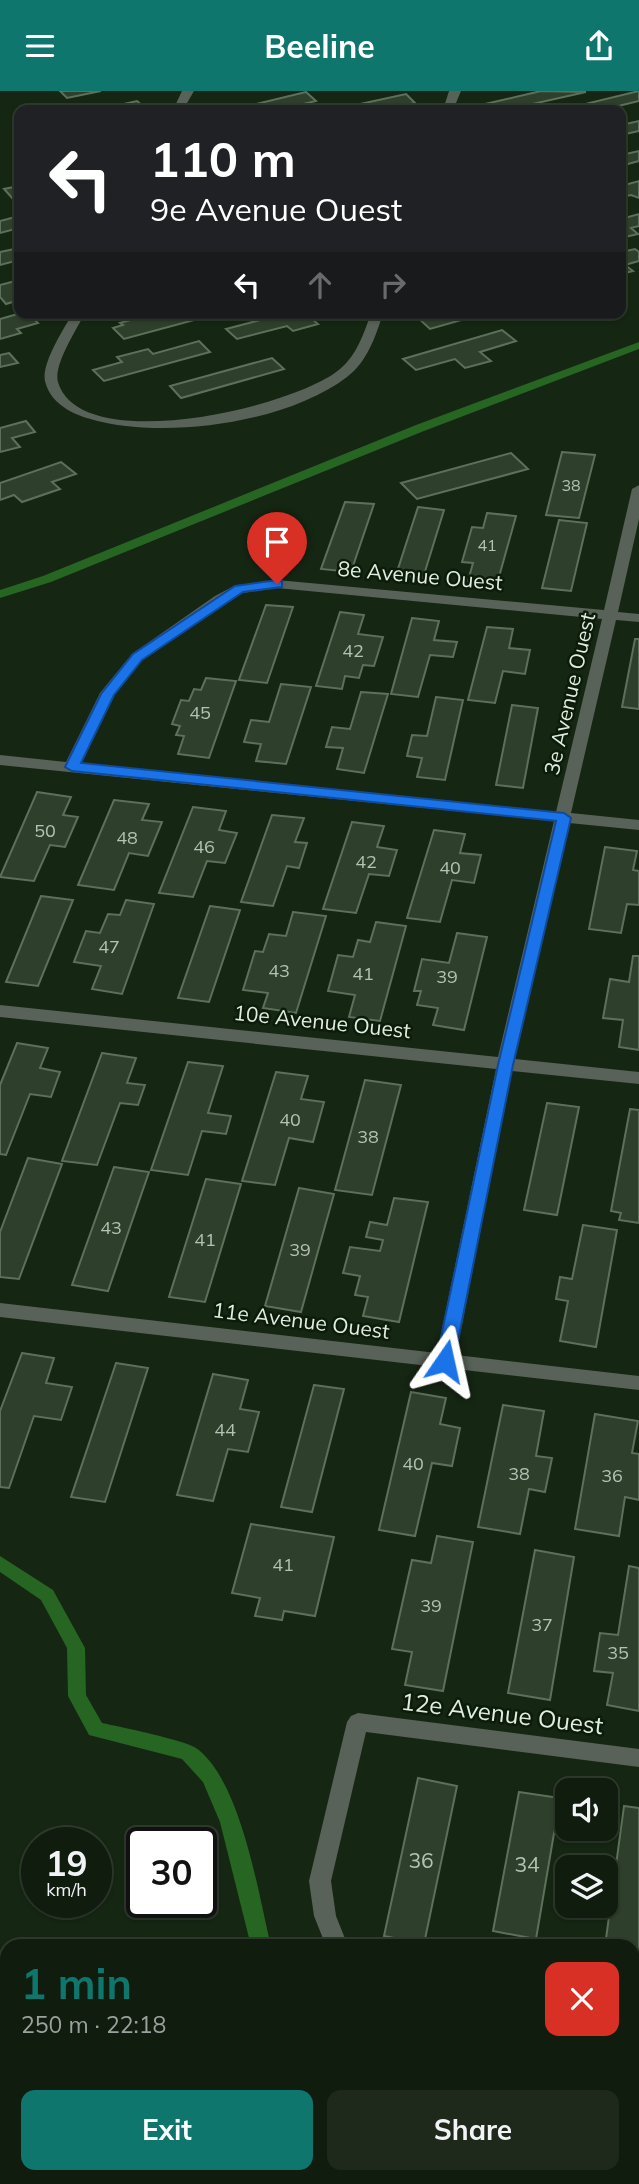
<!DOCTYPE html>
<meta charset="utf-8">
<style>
:root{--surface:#101c0e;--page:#1e291c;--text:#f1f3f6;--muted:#9ca19e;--line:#303a2e;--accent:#0f766e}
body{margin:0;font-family:Mulish,sans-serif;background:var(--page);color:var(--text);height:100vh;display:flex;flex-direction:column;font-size:26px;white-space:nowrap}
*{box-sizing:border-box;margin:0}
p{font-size:23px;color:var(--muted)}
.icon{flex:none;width:38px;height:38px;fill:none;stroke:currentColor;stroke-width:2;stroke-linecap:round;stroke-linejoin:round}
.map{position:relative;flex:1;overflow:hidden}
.details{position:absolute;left:0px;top:1848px;width:640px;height:245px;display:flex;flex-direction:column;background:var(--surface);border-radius:21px 21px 0 0;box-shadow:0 2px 5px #0004,0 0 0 2px var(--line)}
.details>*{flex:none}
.banner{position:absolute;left:14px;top:14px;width:612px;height:214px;border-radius:14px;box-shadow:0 2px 5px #0004,0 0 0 2px var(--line);background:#202124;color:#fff;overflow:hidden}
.controls{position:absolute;left:555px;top:1687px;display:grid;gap:14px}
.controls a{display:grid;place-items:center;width:63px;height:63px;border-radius:14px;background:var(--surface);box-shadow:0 2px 5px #0004,0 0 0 2px var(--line);font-size:35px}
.speed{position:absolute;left:21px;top:1736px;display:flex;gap:14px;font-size:35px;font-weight:700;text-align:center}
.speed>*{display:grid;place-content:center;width:91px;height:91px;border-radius:50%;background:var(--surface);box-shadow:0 2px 5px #0004,0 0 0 2px var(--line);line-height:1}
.speed small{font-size:18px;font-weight:400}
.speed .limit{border:4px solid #111;border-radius:10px;background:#fff;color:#111}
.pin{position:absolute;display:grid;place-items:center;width:60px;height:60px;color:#fff;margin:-72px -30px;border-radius:50% 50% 50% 0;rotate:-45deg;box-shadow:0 0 7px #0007}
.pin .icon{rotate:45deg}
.me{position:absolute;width:77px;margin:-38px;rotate:11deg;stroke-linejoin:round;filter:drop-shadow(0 0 5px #0008)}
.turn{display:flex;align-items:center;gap:24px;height:147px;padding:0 21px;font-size:32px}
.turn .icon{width:91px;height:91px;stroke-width:2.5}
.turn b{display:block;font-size:49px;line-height:60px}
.lanes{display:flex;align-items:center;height:66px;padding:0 21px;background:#0003;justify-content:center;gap:35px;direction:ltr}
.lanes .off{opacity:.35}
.round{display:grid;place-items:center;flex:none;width:74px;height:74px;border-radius:14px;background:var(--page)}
.head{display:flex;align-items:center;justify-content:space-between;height:119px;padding:0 21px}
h1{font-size:42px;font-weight:700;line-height:52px;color:var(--accent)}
.button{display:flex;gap:14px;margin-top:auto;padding:14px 21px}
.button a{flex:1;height:80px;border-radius:14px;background:var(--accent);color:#fff;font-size:28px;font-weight:700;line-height:80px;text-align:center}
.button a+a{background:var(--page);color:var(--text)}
header{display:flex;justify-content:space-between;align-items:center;height:91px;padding:0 21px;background:var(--accent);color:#fff;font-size:32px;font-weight:700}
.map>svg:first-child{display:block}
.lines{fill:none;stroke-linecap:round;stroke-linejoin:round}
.stream{fill:#266522;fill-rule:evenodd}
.building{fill:#2e402c;stroke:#5d705a;stroke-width:2}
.minor{fill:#596258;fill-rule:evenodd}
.route{fill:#1a73e8;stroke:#114b97;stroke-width:2}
.labels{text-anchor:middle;stroke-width:5;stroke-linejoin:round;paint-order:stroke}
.far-number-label{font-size:16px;fill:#b5c2b4}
.number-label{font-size:18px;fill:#b5c2b4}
.street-label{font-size:21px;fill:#e2ede1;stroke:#0c1c0a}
.near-number-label{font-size:21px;fill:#b5c2b4}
.near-street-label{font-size:24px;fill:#e2ede1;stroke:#0c1c0a}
</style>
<header><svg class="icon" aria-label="menu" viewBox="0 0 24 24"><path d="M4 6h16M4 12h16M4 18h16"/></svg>Beeline<svg class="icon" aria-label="share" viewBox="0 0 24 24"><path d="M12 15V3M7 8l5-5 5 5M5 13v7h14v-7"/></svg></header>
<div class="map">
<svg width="639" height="2093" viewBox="0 0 639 2093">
<rect width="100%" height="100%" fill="#152613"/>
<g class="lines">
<!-- stream -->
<g class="stream">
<path d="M639,251V258L424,340L51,491L0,507V499L43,485L416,334Z"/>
<path d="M0,1465L53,1499L85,1557L86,1604L102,1632C121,1636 184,1649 196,1657C241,1689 258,1802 271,1855H251L220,1731L203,1691L182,1668L89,1644L68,1605L67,1557L41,1509L0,1481Z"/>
<path d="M244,2086H266L264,2093H242Z"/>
</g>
</g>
<!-- building -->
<g class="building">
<path d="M60,0H101L67,7Z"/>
<path d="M541,0L586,1L506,19H493L485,13Z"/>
<path d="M639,0V10L602,19L589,12Z"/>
<path d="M306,1L316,10L278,19H231Z"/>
<path d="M406,3L415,12L381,19L337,18Z"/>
<path d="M137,10L146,18L96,19Z"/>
<path d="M639,30V40L621,44V34Z"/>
<path d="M639,60V70L621,75V64Z"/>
<path d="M639,90V107L631,104L621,106V95Z"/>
<path d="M19,95V106L13,108L4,98Z"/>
<path d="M639,123V135L631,137L638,143L621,147V128Z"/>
<path d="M19,125V137L0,142V130Z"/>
<path d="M19,157V169L0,174V161Z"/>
<path d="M635,158L639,161V170L625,174L633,180L621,183V161Z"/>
<path d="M19,189V209L6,213L0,206V194Z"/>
<path d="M21,222H28L38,232L17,238L21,242L0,248V228Z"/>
<path d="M142,222H220L124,248L113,237L123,234L120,232L145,225Z"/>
<path d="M287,222H333L312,228L318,233L293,240L287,235L237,248L226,238Z"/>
<path d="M431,222H486L430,238L417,226Z"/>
<path d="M502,239L516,250L480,261L491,270L465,277L455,268L416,279L403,268Z"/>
<path d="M199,250L210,261L104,290L93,279L122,271L117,266L148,258L153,263Z"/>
<path d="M9,262L18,272L0,276V264Z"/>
<path d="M272,267L284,278L181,307L170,295Z"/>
<path d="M26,330L35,341L12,347L20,356L0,361V337Z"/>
<path d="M562,361L595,364L579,427L546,424Z"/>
<path d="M511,362L528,378L417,408L401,392Z"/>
<path d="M61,371L76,383L52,391L60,398L22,411L14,404L0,409V392Z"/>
<path d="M345,411L374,413L351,481L321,478Z"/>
<path d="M418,416L444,419L423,487L396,484Z"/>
<path d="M487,422L516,425L497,493L468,490L473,472L462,471L472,436L483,437Z"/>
<path d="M559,429L587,432L571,500L542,497Z"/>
<path d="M266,514L293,516L267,592L239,589Z"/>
<path d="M340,521L364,524L358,543L383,546L374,575L363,574L359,587L345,585L342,598L316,595Z"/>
<path d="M412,527L439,530L434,549L457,551L453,566L430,564L418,606L391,603Z"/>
<path d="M487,536L513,538L509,557L530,559L525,583L503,580L495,612L468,609Z"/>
<path d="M635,548H639V618L622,616Z"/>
<path d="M206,587L236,590L209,667L178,663L184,645L176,644L180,635L172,633L181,609L189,610L194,598L201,599Z"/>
<path d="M281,593L311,596L286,673L256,670L261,653L244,651L251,629L269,631Z"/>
<path d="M361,601L388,603L364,682L337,678L343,657L326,656L332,636L350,638Z"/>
<path d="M436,606L463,609L445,689L417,686L422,667L407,665L412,644L427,645Z"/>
<path d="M512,614L538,617L523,697L496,694Z"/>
<path d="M37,701L71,706L63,724L78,726L65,756L50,754L34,790L0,786Z"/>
<path d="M114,709L149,713L142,729L162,731L148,765L129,762L114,799L78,794Z"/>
<path d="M193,716L226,720L219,739L237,742L225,772L207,770L193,806L159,802Z"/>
<path d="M272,724L304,727L295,751L307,752L299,777L287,775L273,815L241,811Z"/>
<path d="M352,731L384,735L377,756L397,759L389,785L369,783L356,822L323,818Z"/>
<path d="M434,739L465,743L460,762L481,764L474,792L452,789L440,831L407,827Z"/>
<path d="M605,756L637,760L633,779L639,780V814L627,813L621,842L589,838Z"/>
<path d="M41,805L73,809L38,895L6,891Z"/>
<path d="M126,809L154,813L122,903L92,898L101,875L74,871L86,840L100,842L108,823L120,824Z"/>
<path d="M210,815L240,819L209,911L178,907Z"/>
<path d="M293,821L326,825L296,922L263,917L268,902L243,899L255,860L263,861L269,843L286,845Z"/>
<path d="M376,831L406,835L380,930L349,926L355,904L328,900L338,864L353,866L358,849L370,851Z"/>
<path d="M457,842L487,846L464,939L433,934L438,917L417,914L421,900H414L422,868L449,872Z"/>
<path d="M633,865H639V959L619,956L623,929L603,927L610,888L629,891Z"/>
<path d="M17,952L48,957L40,977L60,981L51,1006L30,1003L6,1064L0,1063V994Z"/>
<path d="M102,962L136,967L127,992L145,994L138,1014L120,1012L97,1074L62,1070Z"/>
<path d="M188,971L223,975L208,1022L231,1025L226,1043L202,1040L188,1084L151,1079Z"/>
<path d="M276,981L308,985L301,1008L324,1011L313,1051L289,1047L275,1094L242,1090Z"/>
<path d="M365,989L401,994L372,1104L335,1099Z"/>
<path d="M547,1012L579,1016L557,1124L524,1119Z"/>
<path d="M630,1018L639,1019V1132L619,1129L621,1122L611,1120Z"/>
<path d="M28,1067L62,1073L19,1188L0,1186V1141Z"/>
<path d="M114,1076L149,1081L108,1200L72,1194Z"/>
<path d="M206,1088L241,1093L205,1211L169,1206Z"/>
<path d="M299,1097L334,1103L301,1221L265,1215Z"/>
<path d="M394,1107L428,1111L399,1231L363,1225L368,1206L355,1204L360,1185L343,1182L350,1156L380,1160L383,1149L366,1146L370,1131L387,1134Z"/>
<path d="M583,1134L617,1139L596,1256L560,1250L568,1210L556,1208L560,1186L572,1188Z"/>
<path d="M22,1262L54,1267L46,1292L72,1296L61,1329L34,1325L9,1397L0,1396V1320Z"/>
<path d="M116,1272L148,1277L105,1411L71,1406Z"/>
<path d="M213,1283L248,1289L240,1318L259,1321L248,1361L228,1358L213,1410L177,1404Z"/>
<path d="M314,1294L344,1298L312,1421L281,1416Z"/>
<path d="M411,1301L446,1307L440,1333L460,1337L452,1375L432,1372L415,1445L379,1439Z"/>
<path d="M503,1314L544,1320L536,1365L552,1367L545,1401L529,1398L520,1443L478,1436Z"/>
<path d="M595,1323L638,1330L632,1362L639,1363V1409L625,1406L619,1445L575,1438Z"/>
<path d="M251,1433L334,1446L315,1525L284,1520L282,1529L255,1525L260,1507L232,1502Z"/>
<path d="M437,1445L473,1451L443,1600L405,1594L412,1561L392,1558L412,1469L431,1472Z"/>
<path d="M535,1459L574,1466L550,1609L508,1602Z"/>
<path d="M629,1475L639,1477V1620L607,1614L613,1582L594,1580L600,1542L618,1544Z"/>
<path d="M418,1687L457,1695L424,1853L384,1845Z"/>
<path d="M519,1701L560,1707L536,1848L493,1840Z"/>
<path d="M624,1715L639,1717V1870L634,1869V1855H605Z"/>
</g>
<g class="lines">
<!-- minor -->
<g class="minor">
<path d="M182,0H194L183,19H173Z"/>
<path d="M449,0H461L453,19H443Z"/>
<path d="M73,222H85C77,238 53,274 58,291C80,367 296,316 340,278C357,264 364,242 371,222H383C376,245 367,271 347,286C288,331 173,347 102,331C79,326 51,316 45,290C41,273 64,237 73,222Z"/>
<path d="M639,394V428L618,521L639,523V531L616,529L571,722L639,729V739L569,732L515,968L639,981V993L512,980L456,1264L639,1285V1299L0,1226V1212L437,1262L496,978L0,926V914L498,966L554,730L0,674V664L66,671L100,602L132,563L215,505L234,495L277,489L604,519L632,398ZM277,497L602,528L556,721L81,673L114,603L142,569L225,511L243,502Z"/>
<path d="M358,1622L639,1658V1676L366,1641L331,1790L336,1825L348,1855H326L314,1825L309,1790L347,1631L351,1625Z"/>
<path d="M471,2086H495L498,2093H474Z"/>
</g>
</g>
<!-- route -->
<path class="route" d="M277,489L282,490V496L243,501L142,569L114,604L81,672L564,722L571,727L513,974L454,1270L451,1274H439L436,1270L498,974L556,730L72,680L65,676L101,603L133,563L235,495Z"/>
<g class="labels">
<!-- far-number labels -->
<g class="far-number-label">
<text x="571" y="400">38</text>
<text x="487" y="460">41</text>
</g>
<!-- number labels -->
<g class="number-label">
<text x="353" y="566">42</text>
<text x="200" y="628">45</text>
<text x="45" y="746">50</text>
<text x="127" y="753">48</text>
<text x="204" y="762">46</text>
<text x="366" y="777">42</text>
<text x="450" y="783">40</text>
<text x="109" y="862">47</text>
<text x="279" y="886">43</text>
<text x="363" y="889">41</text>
<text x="447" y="892">39</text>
<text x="290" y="1035">40</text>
<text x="368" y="1052">38</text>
<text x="111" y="1143">43</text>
<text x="205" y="1155">41</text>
<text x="300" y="1165">39</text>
<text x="225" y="1345">44</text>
<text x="413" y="1379">40</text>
<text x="519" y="1389">38</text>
<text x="612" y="1391">36</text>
<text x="283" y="1480">41</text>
<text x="431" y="1521">39</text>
<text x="542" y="1540">37</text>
<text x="618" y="1568">35</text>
</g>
<!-- street labels -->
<g class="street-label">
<text transform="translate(420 485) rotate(5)" y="7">8e Avenue Ouest</text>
<text transform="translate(570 603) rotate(-77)" y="7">3e Avenue Ouest</text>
<text transform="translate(322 931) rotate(6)" y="7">10e Avenue Ouest</text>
<text transform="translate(301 1230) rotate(7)" y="7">11e Avenue Ouest</text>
</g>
<!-- near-number labels -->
<g class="near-number-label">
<text x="421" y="1777">36</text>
<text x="527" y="1781">34</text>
</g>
<!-- near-street labels -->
<g class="near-street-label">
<text transform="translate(502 1623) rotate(7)" y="8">12e Avenue Ouest</text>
</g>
</g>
</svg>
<div class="controls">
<a><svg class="icon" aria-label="sound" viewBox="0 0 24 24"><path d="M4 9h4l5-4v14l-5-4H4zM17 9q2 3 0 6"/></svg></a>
<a><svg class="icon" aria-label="layers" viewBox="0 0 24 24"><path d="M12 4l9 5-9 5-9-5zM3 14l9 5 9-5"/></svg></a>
</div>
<div class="speed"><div>19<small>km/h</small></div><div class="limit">30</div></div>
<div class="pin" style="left:277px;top:493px;background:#d93025"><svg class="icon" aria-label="arrive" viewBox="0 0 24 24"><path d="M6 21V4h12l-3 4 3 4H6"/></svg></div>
<svg class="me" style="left:445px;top:1270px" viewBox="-20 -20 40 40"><path d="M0-17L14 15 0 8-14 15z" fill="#1a73e8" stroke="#fff" stroke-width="4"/></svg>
<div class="banner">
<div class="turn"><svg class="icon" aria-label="left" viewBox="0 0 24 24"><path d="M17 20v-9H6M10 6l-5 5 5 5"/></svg><div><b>110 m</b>9e Avenue Ouest</div></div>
<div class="lanes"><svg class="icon" aria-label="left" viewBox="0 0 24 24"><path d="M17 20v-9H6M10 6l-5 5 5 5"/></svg><svg class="icon off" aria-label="ahead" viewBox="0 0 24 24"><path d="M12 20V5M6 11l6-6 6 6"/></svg><svg class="icon off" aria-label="right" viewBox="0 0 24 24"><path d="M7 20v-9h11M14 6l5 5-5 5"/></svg></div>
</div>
<section class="details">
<div class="head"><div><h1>1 min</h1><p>250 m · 22:18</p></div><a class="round" style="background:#d93025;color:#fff"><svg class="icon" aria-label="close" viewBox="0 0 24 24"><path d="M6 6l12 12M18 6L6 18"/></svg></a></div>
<div class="button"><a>Exit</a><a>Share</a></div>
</section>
</div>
